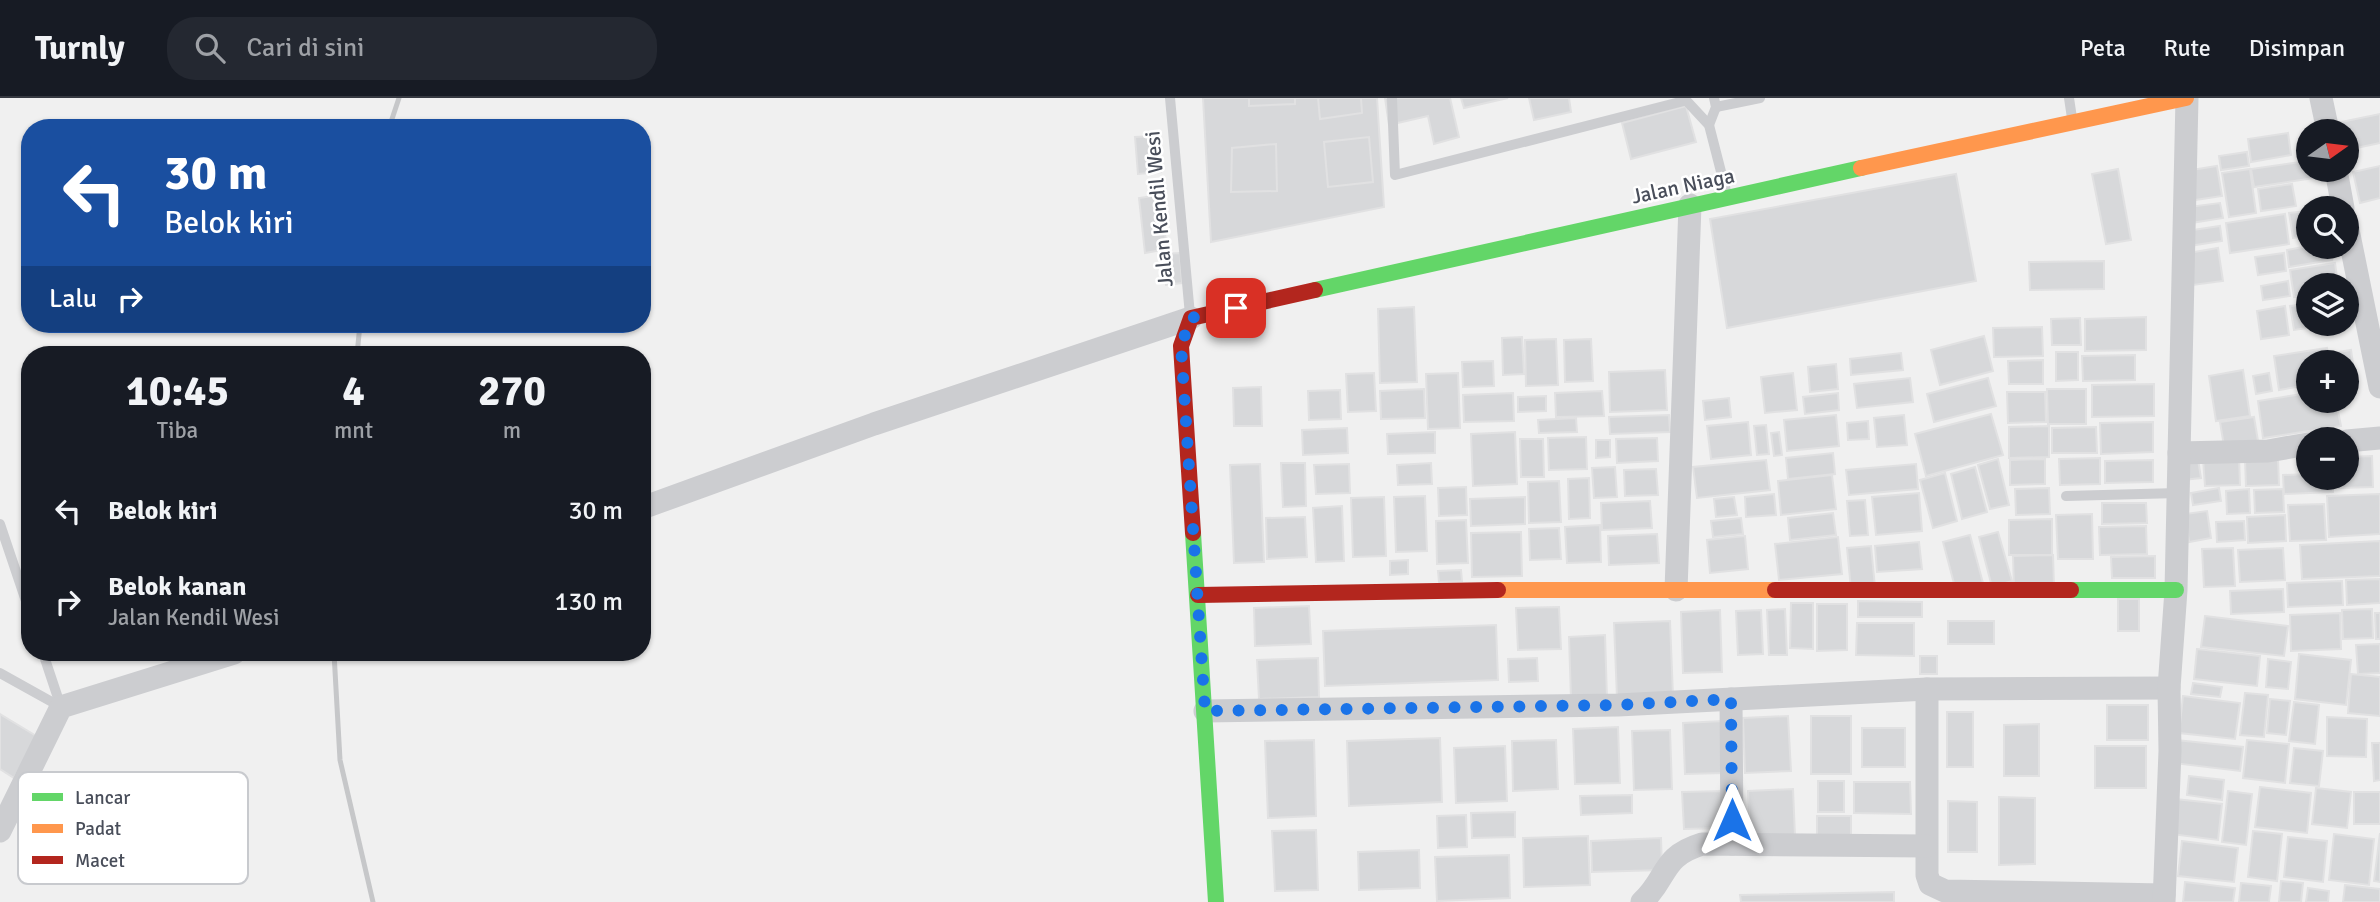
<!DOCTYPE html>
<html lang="id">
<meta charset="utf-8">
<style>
:root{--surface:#171b24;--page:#242831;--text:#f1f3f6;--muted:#9ea1a6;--line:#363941}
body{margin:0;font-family:Signika,sans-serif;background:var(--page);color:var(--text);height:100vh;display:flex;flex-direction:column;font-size:26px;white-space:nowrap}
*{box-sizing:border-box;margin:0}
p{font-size:23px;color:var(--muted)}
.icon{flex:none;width:38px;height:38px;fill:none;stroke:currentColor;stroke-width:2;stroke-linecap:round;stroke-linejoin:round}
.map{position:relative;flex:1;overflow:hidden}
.side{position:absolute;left:21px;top:248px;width:630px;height:315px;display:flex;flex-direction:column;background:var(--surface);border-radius:28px;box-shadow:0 2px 5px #0004}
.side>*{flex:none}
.banner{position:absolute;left:21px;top:21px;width:630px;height:214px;border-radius:28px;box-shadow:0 2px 5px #0004;background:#1a4fa0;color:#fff;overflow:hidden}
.needle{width:46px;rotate:76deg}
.tools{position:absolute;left:2296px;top:21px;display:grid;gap:14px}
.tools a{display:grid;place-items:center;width:63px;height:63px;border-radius:50%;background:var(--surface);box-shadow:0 2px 5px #0004;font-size:35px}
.pin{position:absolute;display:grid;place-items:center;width:60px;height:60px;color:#fff;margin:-30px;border-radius:14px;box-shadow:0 4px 10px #0006}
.me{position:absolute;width:77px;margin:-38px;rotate:0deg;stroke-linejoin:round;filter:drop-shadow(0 0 5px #0008)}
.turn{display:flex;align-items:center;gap:24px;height:147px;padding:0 28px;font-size:32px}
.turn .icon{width:91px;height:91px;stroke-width:2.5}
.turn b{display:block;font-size:49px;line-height:60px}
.then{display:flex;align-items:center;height:66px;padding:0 28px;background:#0003;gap:14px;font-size:26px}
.eta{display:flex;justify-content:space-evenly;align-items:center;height:119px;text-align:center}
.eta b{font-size:42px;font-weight:700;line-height:49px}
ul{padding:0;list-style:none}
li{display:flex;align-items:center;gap:21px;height:91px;padding:0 28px}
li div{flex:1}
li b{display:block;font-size:26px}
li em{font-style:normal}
header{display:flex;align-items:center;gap:42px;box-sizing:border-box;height:98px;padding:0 35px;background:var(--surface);border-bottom:2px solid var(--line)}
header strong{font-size:33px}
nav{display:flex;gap:38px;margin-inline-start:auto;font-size:24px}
.search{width:490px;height:63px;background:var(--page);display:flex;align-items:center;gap:18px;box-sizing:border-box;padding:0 24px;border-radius:28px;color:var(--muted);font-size:26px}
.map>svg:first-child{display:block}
.building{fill:#d7d8da;stroke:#e1e1e2;stroke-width:2}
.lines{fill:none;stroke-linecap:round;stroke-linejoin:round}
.lane{stroke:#cccdd0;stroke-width:10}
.street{stroke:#cccdd0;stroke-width:23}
.fast{stroke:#63d668;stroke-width:16}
.slow{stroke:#ff974d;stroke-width:16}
.jam{stroke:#b3261e;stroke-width:16}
.rail{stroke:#c6c7c9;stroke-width:5}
.route{stroke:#1a73e8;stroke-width:12;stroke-dasharray:0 21.6}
.labels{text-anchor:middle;stroke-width:5;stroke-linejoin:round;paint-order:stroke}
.street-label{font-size:21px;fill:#494e5a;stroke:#fff}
.key{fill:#fff;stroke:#c8cace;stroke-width:2}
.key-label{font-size:19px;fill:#494e5a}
</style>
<header>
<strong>Turnly</strong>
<div class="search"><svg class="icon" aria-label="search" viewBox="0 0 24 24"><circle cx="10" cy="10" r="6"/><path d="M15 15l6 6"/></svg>Cari di sini</div>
<nav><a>Peta</a><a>Rute</a><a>Disimpan</a></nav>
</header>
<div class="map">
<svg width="2380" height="804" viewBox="0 0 2380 804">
<rect width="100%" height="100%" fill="#f0f0f0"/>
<!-- building -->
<g class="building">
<path d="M1203,0H1377L1384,109L1211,144Z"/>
<path d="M1249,0H1295V6L1249,8Z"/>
<path d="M1318,0H1361L1362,15L1320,21Z"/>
<path d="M1385,0H1450L1459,39L1434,46L1428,18L1389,27Z"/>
<path d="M1461,0H1508L1464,10Z"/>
<path d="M1529,0H1569L1571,14L1534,22Z"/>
<path d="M1686,8L1696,44L1631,61L1622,25Z"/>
<path d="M2380,16V45L2347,52V33H2343L2341,24Z"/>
<path d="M2288,35L2291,57L2251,64L2248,41Z"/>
<path d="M1156,38L1161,74L1138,76L1135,39Z"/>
<path d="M1369,39L1373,84L1328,89L1324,44Z"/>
<path d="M1276,46L1277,93L1231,94L1232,50Z"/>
<path d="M2247,54L2249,68L2221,72L2219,58Z"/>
<path d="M2308,63V72H2312L2314,80L2254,89L2251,71Z"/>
<path d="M2217,68L2222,98L2195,102L2191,72Z"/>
<path d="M2380,68V100L2360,105L2353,74Z"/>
<path d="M2118,71L2131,142L2106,146L2092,76Z"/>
<path d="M2250,71L2256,115L2229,119L2222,75Z"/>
<path d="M1956,76L1976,183L1727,230L1710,121Z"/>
<path d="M2292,86L2296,108L2261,113L2258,91Z"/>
<path d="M1160,97L1167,151L1145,155L1139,100Z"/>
<path d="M2220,105L2223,120L2191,125L2188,109Z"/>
<path d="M2308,113V138L2293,140L2289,115Z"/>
<path d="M2285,116L2289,146L2230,155L2226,125Z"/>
<path d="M2220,128L2222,143L2189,148L2186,133Z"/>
<path d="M2308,148L2330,149L2332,162L2289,169L2287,152Z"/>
<path d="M2218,150L2223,183L2193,187L2188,155Z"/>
<path d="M1180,155L1182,185L1166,187L1163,156Z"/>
<path d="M2284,155L2286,173L2258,177L2255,159Z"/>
<path d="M2104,163V191L2030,192L2029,164Z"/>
<path d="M2335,165L2338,187H2308V197L2294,199L2290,172Z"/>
<path d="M2288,183L2290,198L2263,202L2261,188Z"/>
<path d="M2308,206V226H2337L2294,232L2290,208Z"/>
<path d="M2285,208L2289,237L2261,241L2257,213Z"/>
<path d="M1414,209L1417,284L1380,285L1378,211Z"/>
<path d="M2146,219V252L2085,253V221Z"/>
<path d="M2080,220L2081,247H2052L2051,221Z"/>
<path d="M2042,229L2043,258L1994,259L1993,230Z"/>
<path d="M1984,238L1993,273L1940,287L1931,252Z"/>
<path d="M1522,239L1524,276L1503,277L1502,240Z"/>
<path d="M1556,241L1558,287L1526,288L1525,242Z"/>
<path d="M1591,241L1593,283L1565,284L1564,242Z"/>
<path d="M2327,250L2329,264H2308V287L2279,292L2274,258Z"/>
<path d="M2351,252L2354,272L2347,273V264H2334L2332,255Z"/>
<path d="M2056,254H2078V282L2056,283Z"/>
<path d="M1901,255L1903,272L1851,277L1850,261Z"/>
<path d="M2135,257V282L2083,283L2082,258Z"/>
<path d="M2043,262V286H2009L2008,263Z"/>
<path d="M1493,263L1494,288L1463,289L1462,264Z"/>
<path d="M1836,266L1838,291L1810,294L1808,269Z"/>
<path d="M1665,272L1667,312L1610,314L1609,274Z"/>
<path d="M2243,272L2250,318L2216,323L2209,278Z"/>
<path d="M1374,275L1376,313L1348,314L1346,276Z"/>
<path d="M1458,275L1460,330L1428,331L1426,276Z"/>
<path d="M1793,275L1797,312L1765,315L1761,279Z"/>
<path d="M2269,275L2272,293L2256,296L2253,278Z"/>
<path d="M1910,280L1913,304L1857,310L1854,286Z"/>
<path d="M1988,280L1996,308L1934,324L1927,296Z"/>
<path d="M2154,286V318L2092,319V287Z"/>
<path d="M1261,289L1262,328H1234L1233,290Z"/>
<path d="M1424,291L1425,320L1381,321L1380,293Z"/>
<path d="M2047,291H2086V326H2048Z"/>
<path d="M1340,292L1341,321L1309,322L1308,293Z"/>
<path d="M1602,293L1604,318L1556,319L1555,295Z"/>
<path d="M2007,294H2045L2046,324L2008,325Z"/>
<path d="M1513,295L1514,323L1464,324L1463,297Z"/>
<path d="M1838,295L1839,312L1805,316L1803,299Z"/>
<path d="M2308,295V303H2336L2341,328L2263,340L2258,303Z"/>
<path d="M1546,298V313L1518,314V299Z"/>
<path d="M1729,300L1731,319L1705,322L1703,303Z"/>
<path d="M1991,316L2003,357L1926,378L1915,336Z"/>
<path d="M1669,317L1670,334L1610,336L1609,319Z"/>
<path d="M1836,317L1839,348L1787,353L1784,322Z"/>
<path d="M1904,317L1907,347L1877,349L1874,320Z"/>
<path d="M2254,319L2258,343L2224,348L2220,324Z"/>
<path d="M1576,320L1577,334L1539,335L1538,322Z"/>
<path d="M1868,323L1869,341L1848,342L1847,325Z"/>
<path d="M1748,324L1751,357L1711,361L1707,328Z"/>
<path d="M2153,324V354L2101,356L2100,325Z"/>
<path d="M1766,327L1769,356L1757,357L1754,328Z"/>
<path d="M2049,328V359L2009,360V329Z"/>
<path d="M2096,329L2097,355H2052V330Z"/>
<path d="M1347,330L1348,355L1303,357L1302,332Z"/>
<path d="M1435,334V355L1388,356L1387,336Z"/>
<path d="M1515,334L1517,386L1473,388L1471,336Z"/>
<path d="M1779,334L1782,357L1774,358L1771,335Z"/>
<path d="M1586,339L1587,371L1549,372L1548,340Z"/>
<path d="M1657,340L1658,363L1617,365L1616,341Z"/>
<path d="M1520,341H1543L1544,379H1521Z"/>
<path d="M1596,342H1610V359L1596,360Z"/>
<path d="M1833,355L1835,376L1788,381L1786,360Z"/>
<path d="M2372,358L2373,389L2339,390V380H2347V359Z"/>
<path d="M2239,359L2240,387L2205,388L2203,361Z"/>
<path d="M2100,360V386L2060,387L2059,361Z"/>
<path d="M1998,361L2009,407L1990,411L1978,367Z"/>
<path d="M2045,361V386L2010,387V362Z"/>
<path d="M2198,361L2201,380L2183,382L2180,364Z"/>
<path d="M2278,361L2279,387L2246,388L2245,362Z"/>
<path d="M1766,362L1770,392L1697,400L1693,369Z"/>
<path d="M2153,362V384L2105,385V363Z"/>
<path d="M1281,365H1305L1306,408L1283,409Z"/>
<path d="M1431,365L1432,386L1398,387L1397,367Z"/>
<path d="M1260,366L1264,464L1234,465L1230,367Z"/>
<path d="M1349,366L1350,395L1316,396L1314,367Z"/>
<path d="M1916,366L1918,391L1849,397L1846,372Z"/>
<path d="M1615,369L1617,399L1594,400L1592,370Z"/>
<path d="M1975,369L1987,414L1962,421L1951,376Z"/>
<path d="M1656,371L1658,397L1625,398L1624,372Z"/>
<path d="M1945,375L1957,423L1933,430L1920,382Z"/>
<path d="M2308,376V380H2333V394L2284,396L2283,377Z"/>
<path d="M1832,377L1836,411L1781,417L1778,383Z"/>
<path d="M1589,380L1590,420L1569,421L1568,381Z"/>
<path d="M1559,383L1561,424L1529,425L1528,384Z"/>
<path d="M1466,389L1467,417L1439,418L1438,390Z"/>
<path d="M2049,390L2050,416L2016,417L2015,391Z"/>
<path d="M2219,390L2221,403L2193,407L2191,395Z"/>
<path d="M2249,391L2250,415L2227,416L2226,393Z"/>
<path d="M2283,391L2284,414L2255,415L2254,392Z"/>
<path d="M1919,395L1922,433L1876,437L1872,399Z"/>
<path d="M1774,396L1776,417L1746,419L1745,399Z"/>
<path d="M2380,396V436L2329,439L2327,398Z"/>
<path d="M1425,398L1427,453L1396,454L1394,399Z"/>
<path d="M1384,399L1386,458L1353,459L1351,400Z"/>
<path d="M1525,399V426L1471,428L1470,401Z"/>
<path d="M1734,399L1737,417L1716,419L1714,401Z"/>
<path d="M1865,402L1868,437L1850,438L1847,403Z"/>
<path d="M1650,403L1652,430L1602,432L1601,405Z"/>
<path d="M2102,405H2146L2147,425L2102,426Z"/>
<path d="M2324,406L2326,442L2290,443L2288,407Z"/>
<path d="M1342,408L1344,463L1316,464L1313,410Z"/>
<path d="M2207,413L2211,440L2189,444L2185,416Z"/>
<path d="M1833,415L1836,437L1790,442L1788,420Z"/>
<path d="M2092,416L2093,461H2058L2056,417Z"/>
<path d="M2285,417L2286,443L2248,445L2247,419Z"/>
<path d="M1305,419L1307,459L1267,461L1266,420Z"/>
<path d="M1741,420L1743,436L1713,439L1711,423Z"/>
<path d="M2052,421V457H2009V422Z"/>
<path d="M1466,422L1468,465L1437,466L1436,423Z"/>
<path d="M2244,423L2245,442L2217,444L2216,424Z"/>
<path d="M1600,427L1601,464L1567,465L1565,429Z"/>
<path d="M2146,428L2147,456L2100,457L2099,429Z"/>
<path d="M1559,430L1561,461L1530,462L1529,431Z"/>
<path d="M1521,434L1522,478L1472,479L1471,435Z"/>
<path d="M1998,434L2012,483L1992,489L1979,439Z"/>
<path d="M1657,436L1659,465L1609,467L1608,438Z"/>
<path d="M1970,437L1983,485L1956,493L1943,444Z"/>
<path d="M1745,438L1748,471L1710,475L1707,442Z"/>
<path d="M1838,439L1842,476L1779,482L1775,446Z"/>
<path d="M2380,443V478L2302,481L2300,447Z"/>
<path d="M1919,444L1922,471L1877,474L1875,448Z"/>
<path d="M1871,448L1875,489L1851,491L1847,450Z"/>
<path d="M2233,450L2235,488L2204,489L2202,451Z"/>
<path d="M2283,450L2285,482L2240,484L2238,452Z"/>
<path d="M2053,457L2054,489L2014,490L2013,458Z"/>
<path d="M2155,458V480H2112L2111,459Z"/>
<path d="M1408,462V476L1390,477V463Z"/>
<path d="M1461,472L1462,483L1439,484L1438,473Z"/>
<path d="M2380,481V505L2347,507L2346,482Z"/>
<path d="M2342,483L2343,507L2288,509L2287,485Z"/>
<path d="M2283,491L2284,514L2231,516L2230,493Z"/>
<rect x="2118" y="501" width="21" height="32"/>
<path d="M1858,503L1922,504V519H1858Z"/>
<path d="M1791,505H1813V551L1790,550Z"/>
<path d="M1817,506H1847V552L1817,553Z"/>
<path d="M1309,508L1311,546L1255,548L1254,510Z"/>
<path d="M1559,509L1561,551L1518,552L1516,510Z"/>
<path d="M1785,511L1787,557H1769L1767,512Z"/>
<path d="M2372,511L2373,540L2343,541L2342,512Z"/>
<path d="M1720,512L1722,574L1683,575L1681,514Z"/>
<path d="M1761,512L1763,556L1738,557L1736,513Z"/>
<path d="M2340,515L2341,551L2291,553L2290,517Z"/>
<path d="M2375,515H2380V541H2376Z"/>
<path d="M2205,518L2288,528L2284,558L2201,549Z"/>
<path d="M1670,523L1673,598L1617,600L1614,525Z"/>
<rect x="1948" y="523" width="46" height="23"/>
<path d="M1857,525H1914V558L1856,557Z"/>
<path d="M1496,527L1498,582L1325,588L1323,533Z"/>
<path d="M1605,537L1607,600L1571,601L1569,539Z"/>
<path d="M2380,546V575L2358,576L2356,547Z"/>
<path d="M2197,551L2260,558L2257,588L2194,581Z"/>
<path d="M2299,556L2351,562L2346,607L2295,601Z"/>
<rect x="1920" y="558" width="17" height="18"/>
<path d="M1318,560L1319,599L1259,601L1257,562Z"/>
<path d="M1537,560L1538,583L1509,584L1508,561Z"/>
<path d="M2268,561L2291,564L2288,591L2266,589Z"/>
<path d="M2351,576L2380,579V618L2348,615Z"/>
<path d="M2193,585L2222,589L2220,599L2191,596Z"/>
<path d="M2245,595L2268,597L2264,639L2240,637Z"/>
<path d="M2183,598L2240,605L2235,641L2179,635Z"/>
<path d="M2270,601L2290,603L2286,637L2267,635Z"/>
<path d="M2294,604L2319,607L2315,646L2289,643Z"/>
<rect x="2107" y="607" width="41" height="35"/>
<rect x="1947" y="614" width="26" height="55"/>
<path d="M0,616L38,639L14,680L0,671Z"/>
<path d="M1788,618L1791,673L1745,675L1743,620Z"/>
<rect x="1811" y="618" width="40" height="58"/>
<path d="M2327,619L2367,621L2366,659L2327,658Z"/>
<path d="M1723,623L1725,675L1685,676L1683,625Z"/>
<path d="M2039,626V678H2004V627Z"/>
<path d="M1618,629L1620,685L1575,686L1573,631Z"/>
<rect x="1862" y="630" width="43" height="39"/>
<path d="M1670,632L1672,691L1634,692L1632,633Z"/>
<path d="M1440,640L1442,704L1349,708L1347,643Z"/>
<path d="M1314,642L1316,718L1268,720L1265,643Z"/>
<path d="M1556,642L1558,691L1513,693L1512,643Z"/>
<path d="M2176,642L2243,649L2240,673L2173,665Z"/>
<path d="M2247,642L2289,646L2285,685L2243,680Z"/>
<path d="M2372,645H2380V682L2374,683Z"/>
<path d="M1505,648L1507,703L1456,705L1454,650Z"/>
<rect x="2095" y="648" width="51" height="42"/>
<path d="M2294,650L2323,653L2319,688L2290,685Z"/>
<path d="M2189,678L2224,682L2222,702L2187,697Z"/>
<rect x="1818" y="683" width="26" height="31"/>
<path d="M1854,684H1910L1911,716L1854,715Z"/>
<path d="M2260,689L2311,695L2307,735L2255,729Z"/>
<path d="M2316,690L2351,694L2347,730L2312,726Z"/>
<path d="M1793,691L1795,738L1750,740L1748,693Z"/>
<path d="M1724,693L1725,730L1684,731L1682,694Z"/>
<path d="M2228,693L2252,696L2246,747L2222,744Z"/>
<rect x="2354" y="694" width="26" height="32"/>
<path d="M1632,697V715L1581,717L1580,698Z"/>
<path d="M1999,699L2035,700V766L1999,767Z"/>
<path d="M2175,701L2222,706L2218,742L2171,736Z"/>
<path d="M1948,703L1977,704V754H1948Z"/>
<path d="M1515,714V739L1472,740L1471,715Z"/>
<path d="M1466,717L1467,749L1438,750L1437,718Z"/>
<rect x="1817" y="718" width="34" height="26"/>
<path d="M1316,732L1318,792L1275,793L1272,733Z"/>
<path d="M2253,733L2282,736L2277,783L2248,779Z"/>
<path d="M2380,735V784L2374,783Z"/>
<path d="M2334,736L2374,741L2369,787L2329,782Z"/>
<path d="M1588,738L1590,787L1524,789L1523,740Z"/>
<path d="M2288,739L2327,743L2323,784L2284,779Z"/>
<path d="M1661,740L1662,772L1592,774L1591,743Z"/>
<path d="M2182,743L2238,750L2234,784L2178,778Z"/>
<path d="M1419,752L1420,790L1359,792L1358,754Z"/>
<path d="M1509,757L1510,800L1437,803L1435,759Z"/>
<path d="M2281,783L2303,785L2301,804H2279Z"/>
<path d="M2185,784L2235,790L2233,804H2183Z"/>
<path d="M2241,785L2271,788L2269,804H2239Z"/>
<path d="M2345,787L2380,791V804H2343Z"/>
<path d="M2308,790L2329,793L2328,804H2306Z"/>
<path d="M1894,794V804H1741L1740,797Z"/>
</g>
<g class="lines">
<!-- lane -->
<g class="lane">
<path d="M1170,0L1190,217"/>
<path d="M1392,0L1395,77L1684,3"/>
<path d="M1684,0L1709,27L1727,97"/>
<path d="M2069,0L2072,20"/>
<path d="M1716,9L1760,0"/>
<path d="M1709,27L1716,9L1714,0"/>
<path d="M2066,398L2178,395"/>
<path d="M0,426L30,515"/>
<path d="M43,555L61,609"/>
<path d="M0,575L61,609"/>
</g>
<!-- street -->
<g class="street">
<path d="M2321,0L2328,33"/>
<path d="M2336,72L2343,110"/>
<path d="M2347,127L2380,289"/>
<path d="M2347,343L2380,340"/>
<path d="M2179,355L2268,353L2308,346"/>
<path d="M642,410L874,326L1191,220"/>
<path d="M1676,492L1690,107"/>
<path d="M1927,591V777L1930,786L1945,793L2164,797"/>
<path d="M1731,601L1732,746"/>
<path d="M1205,613L1618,607L1927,591L2169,590"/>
<path d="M0,733L61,609L234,555"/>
<path d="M1642,804C1669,779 1660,759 1702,746L1926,748"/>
<path d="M2164,804L2170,653L2169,590L2176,492L2187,0"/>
</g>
<!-- fast -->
<g class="fast">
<path d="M1315,192L1861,70"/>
<path d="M1193,435L1216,804"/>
<path d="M2071,492H2176"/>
</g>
<!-- slow -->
<g class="slow">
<path d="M1861,70L2186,0"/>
<path d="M1498,492H1775"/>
</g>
<!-- jam -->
<g class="jam">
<path d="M1193,435L1181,248L1191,220L1315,192"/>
<path d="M1775,492H2071"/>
<path d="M1198,497L1498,492"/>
</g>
<!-- rail -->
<g class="rail">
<path d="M389,30L399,0"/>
<path d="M357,257L360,226"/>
<path d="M334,555L340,662L373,804"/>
</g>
</g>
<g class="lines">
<!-- route -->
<path class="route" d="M1236,210L1191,220L1181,248L1205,613L1618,607L1731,601L1732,722"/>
</g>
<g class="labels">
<!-- street labels -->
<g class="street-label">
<text transform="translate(1683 88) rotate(-12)" y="7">Jalan Niaga</text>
<text transform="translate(1159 111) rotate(-95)" y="7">Jalan Kendil Wesi</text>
</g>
</g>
<!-- legend -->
<rect x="18" y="674" width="230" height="112" rx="10" class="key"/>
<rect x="32" y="695" width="31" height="8" fill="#63d668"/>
<rect x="32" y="726" width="31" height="9" fill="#ff974d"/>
<rect x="32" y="758" width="31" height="8" fill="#b3261e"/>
<g class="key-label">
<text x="75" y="706">Lancar</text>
<text x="75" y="737">Padat</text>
<text x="75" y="769">Macet</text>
</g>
</svg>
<div class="tools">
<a><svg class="needle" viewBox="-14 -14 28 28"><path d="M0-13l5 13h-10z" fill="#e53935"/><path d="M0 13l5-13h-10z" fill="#9ea1a6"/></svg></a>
<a><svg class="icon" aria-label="search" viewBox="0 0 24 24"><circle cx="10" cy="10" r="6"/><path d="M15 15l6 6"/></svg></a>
<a><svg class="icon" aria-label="layers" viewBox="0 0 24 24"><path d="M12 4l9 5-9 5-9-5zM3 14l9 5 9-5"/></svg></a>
<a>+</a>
<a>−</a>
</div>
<div class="pin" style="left:1236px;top:210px;background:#d93025"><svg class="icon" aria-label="arrive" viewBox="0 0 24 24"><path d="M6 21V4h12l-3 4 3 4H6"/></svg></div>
<svg class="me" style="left:1732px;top:722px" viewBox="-20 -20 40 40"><path d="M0-17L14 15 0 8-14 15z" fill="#1a73e8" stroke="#fff" stroke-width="4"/></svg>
<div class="banner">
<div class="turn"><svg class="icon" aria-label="left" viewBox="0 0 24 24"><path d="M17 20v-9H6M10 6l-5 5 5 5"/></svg><div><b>30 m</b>Belok kiri</div></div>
<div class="then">Lalu<svg class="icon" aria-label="right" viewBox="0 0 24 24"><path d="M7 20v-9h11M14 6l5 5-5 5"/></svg></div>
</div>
<section class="side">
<div class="eta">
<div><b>10:45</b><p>Tiba</p></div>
<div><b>4</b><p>mnt</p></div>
<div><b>270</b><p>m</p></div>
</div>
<ul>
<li><svg class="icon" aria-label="left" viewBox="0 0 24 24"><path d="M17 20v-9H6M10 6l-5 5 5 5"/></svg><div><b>Belok kiri</b></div><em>30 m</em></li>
<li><svg class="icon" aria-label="right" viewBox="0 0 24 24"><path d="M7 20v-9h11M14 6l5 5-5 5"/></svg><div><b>Belok kanan</b><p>Jalan Kendil Wesi</p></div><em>130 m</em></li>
</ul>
</section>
</div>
